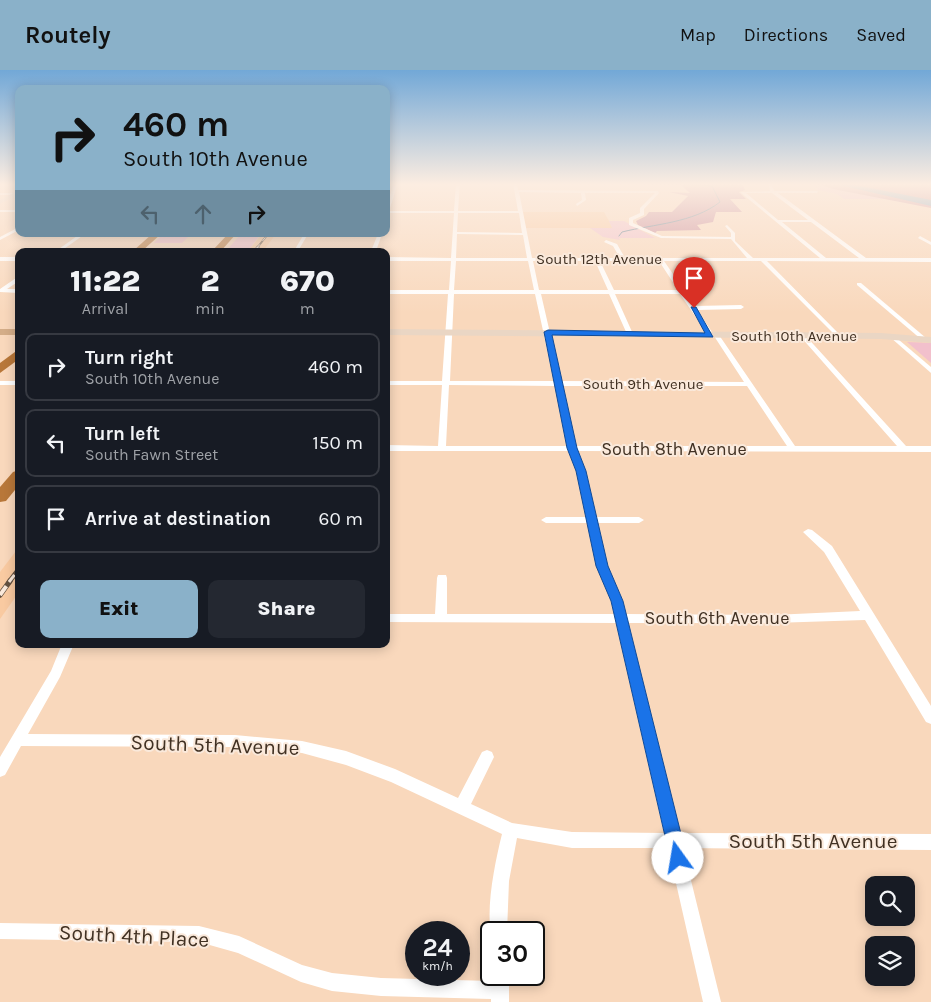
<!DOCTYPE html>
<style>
:root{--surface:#171b24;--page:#242831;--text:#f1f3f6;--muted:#9ea1a6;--line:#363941;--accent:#8ab1c9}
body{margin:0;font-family:Karla,sans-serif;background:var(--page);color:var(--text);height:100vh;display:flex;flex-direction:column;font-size:19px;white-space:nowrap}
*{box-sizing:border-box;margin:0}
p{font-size:16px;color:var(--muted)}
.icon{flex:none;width:28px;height:28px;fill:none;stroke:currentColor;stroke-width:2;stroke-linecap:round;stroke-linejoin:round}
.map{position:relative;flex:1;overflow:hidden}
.details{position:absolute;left:15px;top:178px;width:375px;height:400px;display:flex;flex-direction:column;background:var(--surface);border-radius:10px;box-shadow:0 2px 12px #0003}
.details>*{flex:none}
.top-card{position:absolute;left:15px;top:15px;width:375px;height:152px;border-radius:10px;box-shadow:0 2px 12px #0003;background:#8ab1c9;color:#111;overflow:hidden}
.buttons{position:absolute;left:865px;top:806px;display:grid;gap:10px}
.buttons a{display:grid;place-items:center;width:50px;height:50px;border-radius:10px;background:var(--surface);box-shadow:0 2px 12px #0003;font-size:25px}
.speed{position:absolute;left:405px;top:851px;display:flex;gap:10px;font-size:25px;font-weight:700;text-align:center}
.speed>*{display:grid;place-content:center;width:65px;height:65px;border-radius:50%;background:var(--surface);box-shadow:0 2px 12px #0003;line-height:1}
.speed small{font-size:12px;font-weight:400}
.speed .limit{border:2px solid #111;border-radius:8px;background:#fff;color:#111}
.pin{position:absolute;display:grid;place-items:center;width:42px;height:42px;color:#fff;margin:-51px -21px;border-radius:50% 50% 50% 0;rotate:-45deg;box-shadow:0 0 5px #0007}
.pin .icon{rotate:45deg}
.me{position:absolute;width:55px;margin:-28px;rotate:347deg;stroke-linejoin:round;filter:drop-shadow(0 0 4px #0008)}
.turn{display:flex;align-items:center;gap:18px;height:105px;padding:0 25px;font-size:22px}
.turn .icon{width:65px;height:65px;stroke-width:2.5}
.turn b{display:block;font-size:35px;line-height:42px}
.lanes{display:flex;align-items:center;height:48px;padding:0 25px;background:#0003;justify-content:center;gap:25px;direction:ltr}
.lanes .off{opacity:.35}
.eta{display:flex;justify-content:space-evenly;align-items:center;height:85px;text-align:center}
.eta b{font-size:30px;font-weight:800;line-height:35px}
.button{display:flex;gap:10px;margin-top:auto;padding:10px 25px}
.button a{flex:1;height:58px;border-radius:10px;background:var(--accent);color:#111;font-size:20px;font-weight:800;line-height:58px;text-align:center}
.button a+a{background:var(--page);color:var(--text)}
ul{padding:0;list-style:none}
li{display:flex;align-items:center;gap:15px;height:68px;margin:0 10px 8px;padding:0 15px;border:2px solid var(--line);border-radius:10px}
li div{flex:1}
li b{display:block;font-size:19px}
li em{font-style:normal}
header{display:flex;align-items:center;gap:30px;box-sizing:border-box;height:70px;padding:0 25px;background:var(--accent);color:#111}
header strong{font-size:24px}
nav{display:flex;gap:28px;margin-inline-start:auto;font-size:18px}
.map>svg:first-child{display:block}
.built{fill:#f9caa1}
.green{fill:#f2c0cc}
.forest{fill:#c68797}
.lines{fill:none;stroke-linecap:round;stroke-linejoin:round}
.stream{stroke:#58788f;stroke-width:1}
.river{fill:#6296bd;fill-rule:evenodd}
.street{fill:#fff;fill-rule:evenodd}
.secondary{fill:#ead6c4;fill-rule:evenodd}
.primary{fill:#d4ad88;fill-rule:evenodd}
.highway{fill:#b87739;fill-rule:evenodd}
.rail-far3-casing{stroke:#645140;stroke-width:2}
.rail-far2-casing{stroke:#645140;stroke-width:3}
.rail-far1-casing{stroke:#645140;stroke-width:5}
.rail-casing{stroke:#645140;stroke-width:5.5}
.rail-far3{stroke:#fae9db;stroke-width:1;stroke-dasharray:4.5;stroke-linecap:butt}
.rail-far2{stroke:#fae9db;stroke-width:2;stroke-dasharray:5;stroke-linecap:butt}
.rail-far1{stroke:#fae9db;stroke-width:3;stroke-dasharray:9;stroke-linecap:butt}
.rail{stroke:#fae9db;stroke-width:4;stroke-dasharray:11;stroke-linecap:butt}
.route{fill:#1a73e8;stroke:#114b97}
.labels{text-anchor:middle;stroke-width:4;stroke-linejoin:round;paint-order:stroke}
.far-street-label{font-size:15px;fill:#413123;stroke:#fae9db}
.street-label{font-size:18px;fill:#413123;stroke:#fae9db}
.near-street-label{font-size:21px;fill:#413123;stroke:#fae9db}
</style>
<header>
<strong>Routely</strong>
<nav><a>Map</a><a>Directions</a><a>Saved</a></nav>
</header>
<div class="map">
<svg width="931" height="932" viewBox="0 0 931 932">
<rect width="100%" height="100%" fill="#f9d8bc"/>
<!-- built -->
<g class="built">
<path d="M523,142H604L613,158H526Z"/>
<path d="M262,164H276L263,181H248Z"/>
<path d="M19,477V522L0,549V502Z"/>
</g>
<!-- green -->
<g class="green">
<path d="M813,113H931L903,129H844L837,124L818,120Z"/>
<path d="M609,151H624L655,168H619L620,170L603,167L590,158H612Z"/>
<path d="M162,165H190L182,173H154Z"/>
<path d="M240,165H260L248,181H226Z"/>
<path d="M907,272L931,273V293Z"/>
</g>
<!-- forest -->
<g class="forest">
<path d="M611,113H742L745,120L739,122L746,129H730L742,142H716L713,152L697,155L701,160L657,161L655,163L638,155L636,151L646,146L649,142H672L688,126L669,122L690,123L681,115Z"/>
<path d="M817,113H931V138L833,119Z"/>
</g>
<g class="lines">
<!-- stream -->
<g class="stream">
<path d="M675,113L712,116"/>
<path d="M619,166L622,162C654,154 693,153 720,132L712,116L717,113"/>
</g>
<!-- river -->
<path class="river" d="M831,113H845L931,130V136Z"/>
<!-- street -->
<g class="street">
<path d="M394,113H398L389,141H454L456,113H460L458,141H518L513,113H517L518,120L658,121L659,123L644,139V145L633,150V153L662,166L731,167V163L725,156L727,155L735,163V171L753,188H820L740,122L770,121L769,115L766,113H771L774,121H818L817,123H778L866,188H931V192L767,191L840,265L841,266L838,268L761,191H664L695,236L741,235L744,237L741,239L697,240L714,265L711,267L709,266L680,224H615L633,264L630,266L627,264L609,224H541L561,311L744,312L714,266L717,264L719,265L795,376H897L800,266L799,265L802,263L804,264L906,376H931V382L577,381L585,401L596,447H639L644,450L639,453H597L607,496L623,531L626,544L773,545L860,541L824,482L803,462L808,459L812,460L832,476L931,636V654L926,652L865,550L773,553H628L680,763L931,764V780L683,778L721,932H703L668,778H572L517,768L509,811L507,862L491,864C486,836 495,792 502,764L391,712L346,695L302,683L235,677L21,676L5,705L0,707V687L51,601L62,574H74L60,607L28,664L235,665L302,671L346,681L395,699L458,728L482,682L487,680L492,682L494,687L471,734L512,753L572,762L664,763L616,553L386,552V544H435L437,508L438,505H446L447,508V544H614L611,531L597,496L588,453H546L541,450L546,447H586L577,401L569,381H386V375L438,376L442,315H386V311H442L448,224H386V220H449L451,191H386V187L451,188L454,143H388L386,145V137ZM519,122L581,123L582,130L576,134L577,136L586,130L585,123H655L640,138V143L629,148V155L661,168L731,169L747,188H625L617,174L606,170L604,172L613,176L620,188H532ZM746,123H772L808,150H778ZM458,143H519L522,163L457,162ZM782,152H811L859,188H826ZM457,164L523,165L527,188H456ZM456,191H528L534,220H454ZM533,191H595L608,220H539ZM600,191H659L678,220H614ZM454,224H535L554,311H450ZM449,315L555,316L567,376H446ZM562,316H747L787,376H576Z"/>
<rect x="0" y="123" width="19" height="2"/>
<rect x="0" y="140" width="19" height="2"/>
<path d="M19,157V160L0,170V167Z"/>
<path d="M80,164H85L61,181H56Z"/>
<path d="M304,164H308L298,181H294Z"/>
<path d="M378,164H382L376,181H371Z"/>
<path d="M920,166L931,172V175L918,168Z"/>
<rect x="0" y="187" width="19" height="4"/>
<path d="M19,206V211L7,219H19V223L0,222V219Z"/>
<path d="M857,213H861L926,268V270H922L857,215Z"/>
<path d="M892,264L931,297V303L890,267L889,266Z"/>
<rect x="0" y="311" width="19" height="4"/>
<path d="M0,853L199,856L239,866L302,895L332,903L381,908L491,911V905H509V932H491V929L381,926L332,921L301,912L238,883L199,872L0,869Z"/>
</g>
<!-- secondary -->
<g class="secondary">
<path d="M19,120V124L0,134V130Z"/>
<path d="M386,259L881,263L931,267V273L881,269L386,265Z"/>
</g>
<!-- primary -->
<rect class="primary" x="0" y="259" width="19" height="6"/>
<!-- highway -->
<g class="highway">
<path d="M152,164H161L142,181H133Z"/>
<path d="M228,164H236L221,181H212Z"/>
<path d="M19,279V289L0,303V293Z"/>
<path d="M19,400V415L6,431L0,432V417L13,402Z"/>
</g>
<defs>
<path id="rail-far3" d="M257,178L268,164"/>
<path id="rail-far2" d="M255,181L258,177"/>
<path id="rail-far1" d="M9,512L19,499"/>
<path id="rail" d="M0,525L10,511"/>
</defs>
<!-- rail-far3 casing -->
<use href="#rail-far3" class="rail-far3-casing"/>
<!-- rail-far2 casing -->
<use href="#rail-far2" class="rail-far2-casing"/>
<!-- rail-far1 casing -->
<use href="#rail-far1" class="rail-far1-casing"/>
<!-- rail casing -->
<use href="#rail" class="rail-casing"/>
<!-- rail-far3 -->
<use href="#rail-far3" class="rail-far3"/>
<!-- rail-far2 -->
<use href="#rail-far2" class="rail-far2"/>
<!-- rail-far1 -->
<use href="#rail-far1" class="rail-far1"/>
<!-- rail -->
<use href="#rail" class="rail"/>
</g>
<!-- sky -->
<linearGradient id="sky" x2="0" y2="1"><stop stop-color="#72a8d7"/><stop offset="0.47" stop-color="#fcede1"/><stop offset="1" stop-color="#fcede1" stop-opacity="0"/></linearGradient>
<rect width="931" height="243" fill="url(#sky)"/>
<!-- route -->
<path class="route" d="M691,237H696L713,267L552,265L577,378L586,401L608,496L623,531L687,788L685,795L678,797L672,795L670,788L611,531L596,496L576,401L567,378L544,262L548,260L705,263Z"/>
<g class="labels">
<!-- far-street labels -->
<g class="far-street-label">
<text x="599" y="194">South 12th Avenue</text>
<text x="794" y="271">South 10th Avenue</text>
<text x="643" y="319">South 9th Avenue</text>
</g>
<!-- street labels -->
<g class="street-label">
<text x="674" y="385">South 8th Avenue</text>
<text x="717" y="554">South 6th Avenue</text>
</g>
<!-- near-street labels -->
<g class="near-street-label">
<text transform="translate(215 675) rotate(2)" y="7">South 5th Avenue</text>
<text x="813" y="778">South 5th Avenue</text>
<text transform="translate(134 866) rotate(3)" y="7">South 4th Place</text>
</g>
</g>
</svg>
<div class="buttons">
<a><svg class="icon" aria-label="search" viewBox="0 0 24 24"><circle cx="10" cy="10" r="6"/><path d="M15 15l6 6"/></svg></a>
<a><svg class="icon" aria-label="layers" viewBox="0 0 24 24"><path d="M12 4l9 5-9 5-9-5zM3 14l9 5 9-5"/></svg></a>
</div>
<div class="speed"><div>24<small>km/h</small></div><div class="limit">30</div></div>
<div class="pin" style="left:694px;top:238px;background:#d93025"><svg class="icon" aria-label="arrive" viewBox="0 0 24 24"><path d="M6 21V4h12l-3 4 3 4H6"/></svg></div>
<svg class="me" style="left:678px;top:788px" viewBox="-20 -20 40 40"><circle r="19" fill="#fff"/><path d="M0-13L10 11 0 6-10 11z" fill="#1a73e8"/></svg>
<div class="top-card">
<div class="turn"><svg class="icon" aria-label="right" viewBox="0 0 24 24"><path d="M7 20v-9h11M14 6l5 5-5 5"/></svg><div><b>460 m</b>South 10th Avenue</div></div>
<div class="lanes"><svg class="icon off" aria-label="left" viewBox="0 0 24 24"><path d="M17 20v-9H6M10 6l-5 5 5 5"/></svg><svg class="icon off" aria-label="ahead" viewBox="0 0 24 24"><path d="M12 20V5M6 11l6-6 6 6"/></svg><svg class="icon" aria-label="right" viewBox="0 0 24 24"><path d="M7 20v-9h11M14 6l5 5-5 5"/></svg></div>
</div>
<section class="details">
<div class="eta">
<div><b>11:22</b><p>Arrival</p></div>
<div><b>2</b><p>min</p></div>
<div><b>670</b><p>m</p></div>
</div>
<ul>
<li><svg class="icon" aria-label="right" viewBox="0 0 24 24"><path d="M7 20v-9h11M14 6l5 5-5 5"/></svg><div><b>Turn right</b><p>South 10th Avenue</p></div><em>460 m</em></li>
<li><svg class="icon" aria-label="left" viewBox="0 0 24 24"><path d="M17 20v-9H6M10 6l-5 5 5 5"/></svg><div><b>Turn left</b><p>South Fawn Street</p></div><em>150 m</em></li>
<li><svg class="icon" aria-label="arrive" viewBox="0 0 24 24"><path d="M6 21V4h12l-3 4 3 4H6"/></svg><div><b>Arrive at destination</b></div><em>60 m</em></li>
</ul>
<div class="button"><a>Exit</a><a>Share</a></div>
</section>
</div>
